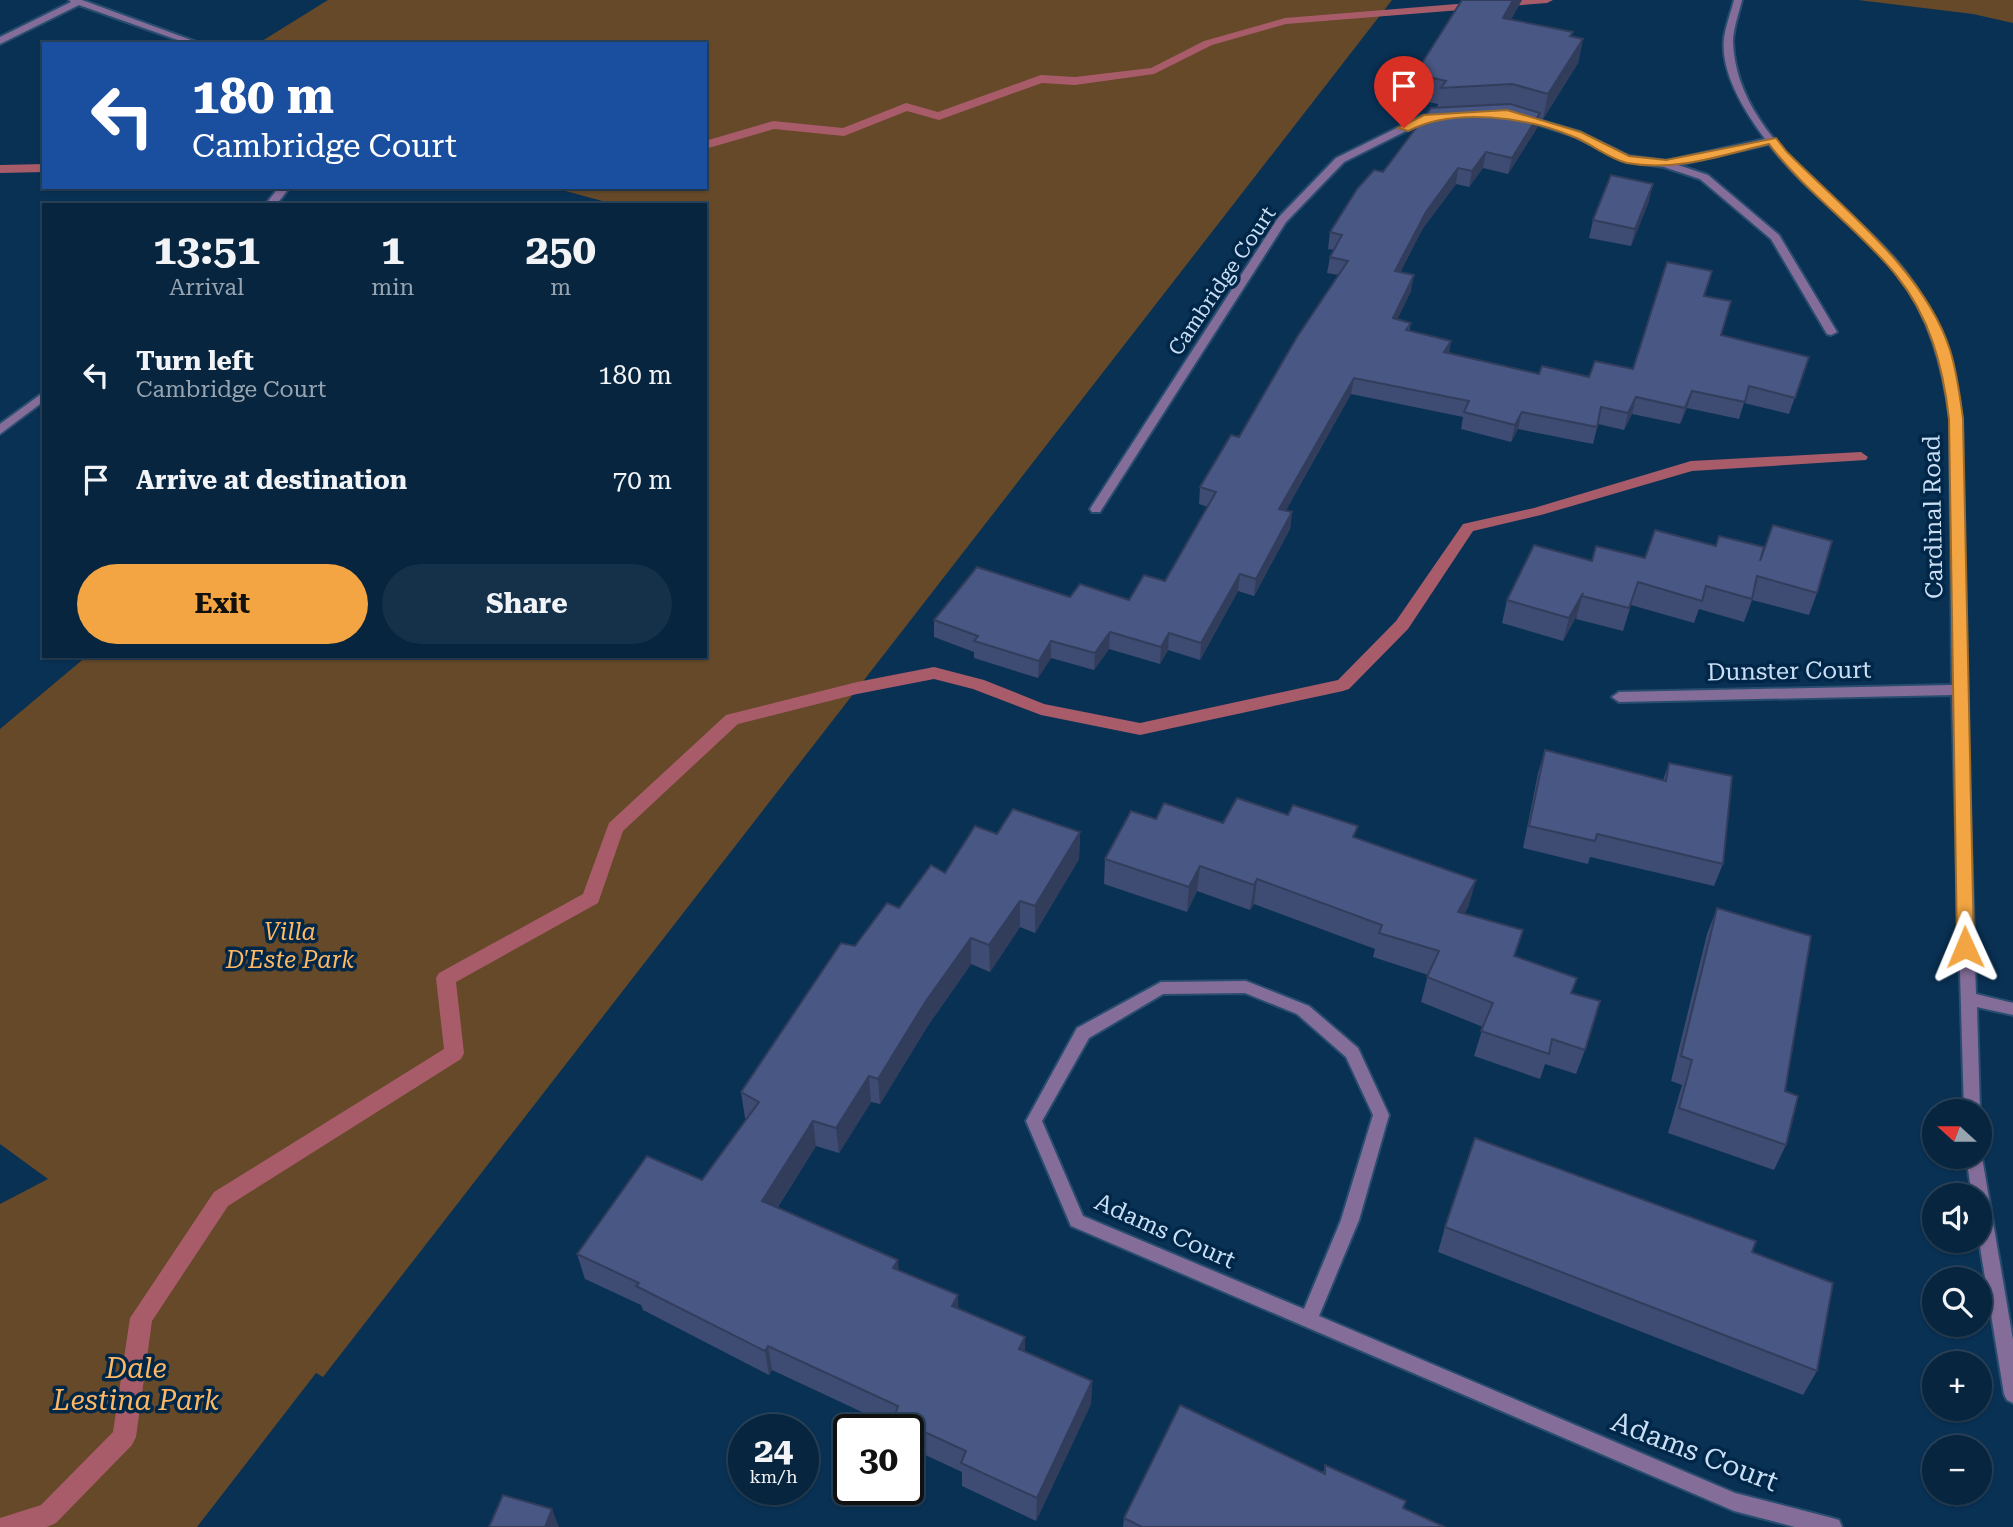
<!DOCTYPE html>
<meta charset="utf-8">
<style>
:root{--surface:#07253f;--page:#15314a;--text:#f1f3f6;--muted:#98a5b0;--line:#284259;--accent:#f2a542}
body{margin:0;font-family:"Roboto Serif",serif;background:var(--page);color:var(--text);height:100vh;display:flex;flex-direction:column;font-size:26px;white-space:nowrap}
*{box-sizing:border-box;margin:0}
p{font-size:23px;color:var(--muted)}
.icon{flex:none;width:38px;height:38px;fill:none;stroke:currentColor;stroke-width:2;stroke-linecap:round;stroke-linejoin:round}
.map{position:relative;flex:1;overflow:hidden}
.details{position:absolute;left:42px;top:203px;width:665px;height:455px;display:flex;flex-direction:column;background:var(--surface);border-radius:0px;box-shadow:0 2px 5px #0004,0 0 0 2px var(--line)}
.details>*{flex:none}
.hud{position:absolute;left:42px;top:42px;width:665px;height:147px;border-radius:0px;box-shadow:0 2px 5px #0004,0 0 0 2px var(--line);background:#1a4fa0;color:#fff;overflow:hidden}
.needle{width:46px;rotate:291deg}
.buttons{position:absolute;left:1922px;top:1099px;display:grid;gap:14px}
.buttons a{display:grid;place-items:center;width:70px;height:70px;border-radius:50%;background:var(--surface);box-shadow:0 2px 5px #0004,0 0 0 2px var(--line);font-size:35px}
.speed{position:absolute;left:728px;top:1414px;display:flex;gap:14px;font-size:35px;font-weight:700;text-align:center}
.speed>*{display:grid;place-content:center;width:91px;height:91px;border-radius:50%;background:var(--surface);box-shadow:0 2px 5px #0004,0 0 0 2px var(--line);line-height:1}
.speed small{font-size:18px;font-weight:400}
.speed .limit{border:4px solid #111;border-radius:10px;background:#fff;color:#111}
.pin{position:absolute;display:grid;place-items:center;width:60px;height:60px;color:#fff;margin:-72px -30px;border-radius:50% 50% 50% 0;rotate:-45deg;box-shadow:0 0 7px #0007}
.pin .icon{rotate:45deg}
.me{position:absolute;width:77px;margin:-38px;rotate:359deg;stroke-linejoin:round;filter:drop-shadow(0 0 5px #0008)}
.turn{display:flex;align-items:center;gap:24px;height:147px;padding:0 35px;font-size:32px}
.turn .icon{width:91px;height:91px;stroke-width:2.5}
.turn b{display:block;font-size:49px;line-height:60px}
.eta{display:flex;justify-content:space-evenly;align-items:center;height:119px;text-align:center}
.eta b{font-size:42px;font-weight:700;line-height:49px}
.action{display:flex;gap:14px;margin-top:auto;padding:14px 35px}
.action a{flex:1;height:80px;border-radius:42px;background:var(--accent);color:#111;font-size:28px;font-weight:700;line-height:80px;text-align:center}
.action a+a{background:var(--page);color:var(--text)}
ul{padding:0;list-style:none}
li{display:flex;align-items:center;gap:21px;height:105px;padding:0 35px}
li div{flex:1}
li b{display:block;font-size:26px}
li em{font-style:normal}
.map>svg:first-child{display:block}
.green{fill:#654929}
.lines{fill:none;stroke-linecap:round;stroke-linejoin:round}
.stream{fill:#a85c6a;fill-rule:evenodd}
.street-casing{stroke:#284d6e;stroke-width:4}
.street{fill:#856d99;fill-rule:evenodd}
.wall{fill:#3e4b72}
.shaded-wall{fill:#323d5c}
.building{fill:#485784;stroke:#323d5c;stroke-width:2}
.route{fill:#f2a542;stroke:#9d6b2b;stroke-width:2}
.labels{text-anchor:middle;stroke-width:7;stroke-linejoin:round;paint-order:stroke}
.far-street-label{font-size:21px;fill:#cadff5;stroke:#002748}
.street-label{font-size:24px;fill:#cadff5;stroke:#002748}
.park-label{font-size:24px;font-style:italic;fill:#feb763;stroke:#002748}
.near-park-label{font-size:28px;font-style:italic;fill:#feb763;stroke:#002748}
.near-street-label{font-size:28px;fill:#cadff5;stroke:#002748}
</style>
<div class="map">
<svg width="2013" height="1527" viewBox="0 0 2013 1527">
<rect width="100%" height="100%" fill="#093154"/>
<!-- green -->
<g class="green">
<path d="M328,0H1392L323,1377L316,1373L197,1527H0V1204L48,1179L0,1144V729L87,656H705V205H617L551,187H705V44H269L262,41Z"/>
<path d="M1858,0H2013V23L1973,14Z"/>
</g>
<g class="lines">
<!-- stream -->
<g class="stream">
<path d="M1506,0H1553L1547,3L1286,24L1212,45L1154,74L1075,85L1042,83L939,120L907,111L844,136L774,129L705,149V141L773,121L843,128L906,103L938,112L1041,75L1075,77L1151,68L1204,41L1285,18Z"/>
<path d="M44,164V172L0,173V165Z"/>
<path d="M1861,452L1868,457L1866,460L1692,471L1541,515L1473,531L1408,629L1349,689L1343,691L1140,735L1041,715L973,689L934,679L857,694L738,724L623,831L598,903L456,982L464,1053L461,1059L228,1206L152,1321L136,1437L132,1445L56,1523L47,1527H0V1518L41,1505L113,1432L130,1318L214,1192L444,1049L436,978L439,973L583,894L609,823L726,715L857,682L934,667L984,680L1044,704L1140,723L1338,680L1396,621L1463,524L1534,508L1691,461Z"/>
</g>
<defs>
<g id="street">
<path d="M69,0H82L202,44H189L79,5L0,44V37L71,2Z"/>
<path d="M1734,0H1742C1739,13 1733,29 1733,42C1737,142 1850,200 1905,271C1939,315 1954,365 1962,419L1966,690L1976,994L2013,1003V1015L1977,1007L1980,1111L1979,1113L1964,1111L1952,695L1619,702L1612,697L1619,692L1952,685L1950,419C1943,368 1930,316 1897,274C1859,227 1806,193 1769,144L1678,165L1708,175L1779,235L1837,332L1831,335L1827,334L1771,239L1700,179L1664,167L1623,161L1574,136L1514,117L1519,114L1580,132L1629,156L1667,161L1765,139C1745,112 1720,73 1724,38C1726,25 1731,12 1734,0Z"/>
<path d="M1440,114L1443,115V119L1426,121L1344,162L1286,222L1100,512H1092L1090,509L1278,218L1336,158L1421,116Z"/>
<path d="M279,187H290L276,205H265Z"/>
<path d="M44,392V401L0,434V424Z"/>
<path d="M1246,981L1309,1006L1358,1048L1389,1115L1359,1220L1319,1316L1735,1493L1832,1518L1839,1520L1842,1527H1795L1734,1511L1071,1226L1026,1121L1077,1028L1161,982ZM1245,993L1297,1014L1346,1057L1373,1115L1341,1220L1304,1309L1083,1216L1042,1121L1089,1038L1163,994Z"/>
<path d="M1979,1152L1982,1157L2013,1340V1403L2007,1400L2004,1394L1979,1241V1195H1972L1966,1157H1979Z"/>
</g>
</defs>
<!-- street casing -->
<use href="#street" class="street-casing"/>
<!-- street -->
<use href="#street" class="street"/>
</g>
<!-- wall -->
<g class="wall">
<path d="M1462,0H1522L1511,19L1583,39L1578,63L1543,119L1539,118L1537,128L1508,174L1483,168L1469,187L1456,184L1423,228L1400,272L1411,291L1397,319L1411,323L1409,331L1451,341L1449,353L1539,374L1589,377L1633,369L1704,296L1721,335L1809,357L1789,414L1744,403L1739,419L1687,408L1680,424L1632,414L1624,430L1598,424L1593,444L1518,429L1511,442L1461,429L1463,417L1351,394L1286,510L1292,512L1290,529L1254,596L1238,591L1200,660L1168,650L1160,664L1109,649L1094,670L1051,658L1038,678L974,658V652L934,637V620L1070,597L1129,600L1165,581L1208,507L1199,504L1200,487L1239,437L1339,275L1327,273L1330,257L1334,250L1328,249L1330,232L1437,108L1438,104L1412,99L1415,74Z"/>
<path d="M1649,201L1631,246L1589,238L1593,220Z"/>
<path d="M1645,558L1761,559L1817,593L1809,615L1752,600L1744,622L1699,609L1694,623L1631,605L1623,631L1576,619L1577,615L1563,641L1502,623L1507,600L1592,561Z"/>
<path d="M1545,750L1663,780L1669,763L1723,864L1714,886L1590,857L1588,864L1523,848L1538,773Z"/>
<path d="M1156,819L1223,823L1355,838L1469,905L1464,914L1515,957L1572,993L1585,1050L1576,1074L1545,1064L1540,1079L1474,1056L1483,1027L1421,1002L1428,975L1373,957L1375,949L1254,904L1250,910L1197,891L1187,912L1104,884L1105,859Z"/>
<path d="M1080,832L1079,859L1035,933L1020,927L990,972L971,964L927,1027L880,1104L871,1102L839,1153L816,1146L778,1207L899,1271L958,1295V1309L1025,1352L1092,1381L1091,1404L1036,1521L962,1486V1472L908,1447V1430H895L894,1427L772,1370L769,1375L643,1310L641,1305L585,1279L577,1254L702,1180L747,1119L745,1118L741,1092L855,946L899,908L997,834Z"/>
<path d="M1717,908L1785,1091L1786,1145L1774,1170L1668,1133L1682,1085L1671,1081L1707,934Z"/>
<path d="M1445,1227L1752,1252L1817,1371L1803,1395L1438,1252Z"/>
<path d="M1325,1465L1404,1508L1445,1527H1123L1124,1518L1323,1473Z"/>
</g>
<!-- shaded-wall -->
<g class="shaded-wall">
<path d="M1513,0H1522L1499,41L1503,18Z"/>
<path d="M1583,39L1578,63L1543,119L1548,94Z"/>
<path d="M1540,113L1537,128L1508,174L1512,158Z"/>
<path d="M1486,152L1483,168L1469,187L1472,171Z"/>
<path d="M1458,168L1456,184L1423,228L1393,287L1395,271L1426,212Z"/>
<path d="M1653,184L1649,201L1631,246L1635,229Z"/>
<path d="M1414,275L1411,291L1390,335L1393,318Z"/>
<path d="M1451,341L1448,358L1444,352Z"/>
<path d="M1354,378L1351,394L1277,526L1279,509Z"/>
<path d="M1692,391L1687,408L1680,424L1685,408Z"/>
<path d="M1636,397L1632,414L1624,430L1628,413Z"/>
<path d="M1522,412L1518,429L1511,442L1515,425Z"/>
<path d="M1292,512L1290,529L1254,596L1256,579Z"/>
<path d="M1240,574L1238,591L1200,660L1201,643Z"/>
<path d="M1583,593L1577,615L1563,641L1569,618Z"/>
<path d="M1110,632L1109,649L1094,670L1095,653Z"/>
<path d="M1169,633L1168,650L1160,664L1161,647Z"/>
<path d="M1051,641V658L1038,678L1039,661Z"/>
<path d="M1080,832L1079,859L1035,933V906Z"/>
<path d="M1200,866L1197,891L1187,912L1189,887Z"/>
<path d="M1257,879L1254,904L1250,910L1254,885Z"/>
<path d="M1476,880L1469,905L1451,937L1458,912Z"/>
<path d="M1020,901V927L990,972L989,945Z"/>
<path d="M971,938V964L927,1027L880,1104L878,1079L926,1001Z"/>
<path d="M869,1076L871,1102L839,1153L836,1128Z"/>
<path d="M813,1121L816,1146L766,1225L762,1201Z"/>
<path d="M898,1260L900,1285L893,1268Z"/>
<path d="M958,1295L959,1319L952,1306Z"/>
<path d="M1025,1337V1361L1019,1349Z"/>
<path d="M768,1346L772,1370L769,1375L765,1351Z"/>
<path d="M1092,1381L1091,1404L1036,1521L1037,1498Z"/>
<path d="M552,1509L559,1527H545Z"/>
</g>
<!-- building -->
<g class="building">
<path d="M1462,0H1513L1503,18L1573,32L1570,36L1583,39L1548,94L1512,84L1441,88L1446,81L1415,74Z"/>
<path d="M1510,104L1540,113L1512,158L1486,152L1472,171L1458,168L1426,212L1395,271L1414,275L1393,318L1411,323L1406,330L1451,341L1444,352L1539,374L1542,366L1589,377L1595,361L1633,369L1667,262L1712,271L1704,296L1731,301L1721,335L1809,357L1795,398L1749,386L1745,402L1692,391L1685,408L1636,397L1628,413L1601,407L1597,427L1522,412L1515,425L1464,412L1469,401L1354,378L1279,509L1292,512L1256,579L1240,574L1201,643L1169,633L1161,647L1110,632L1095,653L1051,641L1039,661L974,641L978,636L934,620L977,567L1070,597L1080,584L1129,600L1144,575L1165,581L1216,492L1200,487L1231,435L1239,437L1297,337L1348,261L1330,257L1342,235L1330,232L1357,189L1374,170L1383,172L1431,108Z"/>
<path d="M1611,175L1653,184L1635,229L1593,220Z"/>
<path d="M1773,525L1832,541L1817,593L1757,576L1752,599L1706,586L1702,601L1638,582L1629,608L1582,596L1583,593L1569,618L1507,600L1534,545L1592,561L1596,546L1645,558L1655,530L1716,546L1719,536L1764,547L1760,561Z"/>
<path d="M1545,750L1666,781L1669,763L1732,776L1723,864L1597,834L1595,841L1529,826Z"/>
<path d="M1237,798L1288,815L1293,805L1358,826L1353,837L1476,880L1458,912L1523,930L1514,956L1577,978L1571,993L1600,1001L1585,1050L1552,1039L1549,1054L1481,1031L1493,1003L1427,977L1439,951L1379,933L1382,925L1257,879L1254,885L1200,866L1189,887L1105,859L1131,811L1156,819L1164,803L1223,823Z"/>
<path d="M1013,809L1080,832L1035,906L1020,901L989,945L971,938L926,1001L878,1079L869,1076L836,1128L813,1121L762,1201L898,1260L893,1268L958,1295L952,1306L1025,1337L1019,1349L1092,1381L1037,1498L961,1463L966,1451L894,1418L898,1406L768,1346L765,1351L636,1286L639,1283L577,1254L647,1156L702,1180L759,1102L741,1092L841,943L855,946L887,903L899,908L931,865L945,873L975,826L997,834Z"/>
<path d="M1717,908L1811,936L1785,1091L1798,1096L1786,1145L1679,1108L1692,1060L1681,1056Z"/>
<path d="M1475,1138L1756,1241L1752,1252L1833,1283L1817,1371L1445,1227Z"/>
<path d="M1180,1405L1325,1474V1465L1406,1501L1403,1508L1445,1527H1142L1124,1518Z"/>
<path d="M503,1495L552,1509L545,1527H489Z"/>
</g>
<!-- route -->
<path class="route" d="M1507,110L1581,132L1629,156L1666,160L1776,138L1787,152C1843,208 1926,273 1950,350C1957,372 1960,396 1963,419L1974,947L1972,952H1959L1957,947L1949,419C1943,366 1930,317 1896,275C1858,228 1806,193 1769,144C1722,155 1676,172 1627,163C1609,159 1592,144 1574,137C1527,117 1454,107 1408,131L1398,128L1424,115Z"/>
<g class="labels">
<!-- far-street labels -->
<g class="far-street-label">
<text transform="translate(1222 281) rotate(-56)" y="7">Cambridge Court</text>
</g>
<!-- street labels -->
<g class="street-label">
<text transform="translate(1933 517) rotate(-91)" y="8">Cardinal Road</text>
<text transform="translate(1789 671) rotate(-1)" y="8">Dunster Court</text>
<text transform="translate(1165 1231) rotate(24)" y="8">Adams Court</text>
</g>
<!-- park labels -->
<g class="park-label">
<text x="290" y="940">Villa<tspan x="290" dy="28">D'Este Park</tspan></text>
</g>
<!-- near-park labels -->
<g class="near-park-label">
<text x="136" y="1378">Dale<tspan x="136" dy="32">Lestina Park</tspan></text>
</g>
<!-- near-street labels -->
<g class="near-street-label">
<text transform="translate(1695 1451) rotate(21)" y="10">Adams Court</text>
</g>
</g>
</svg>
<div class="buttons">
<a><svg class="needle" viewBox="-14 -14 28 28"><path d="M0-13l5 13h-10z" fill="#e53935"/><path d="M0 13l5-13h-10z" fill="#98a5b0"/></svg></a>
<a><svg class="icon" aria-label="sound" viewBox="0 0 24 24"><path d="M4 9h4l5-4v14l-5-4H4zM17 9q2 3 0 6"/></svg></a>
<a><svg class="icon" aria-label="search" viewBox="0 0 24 24"><circle cx="10" cy="10" r="6"/><path d="M15 15l6 6"/></svg></a>
<a>+</a>
<a>−</a>
</div>
<div class="speed"><div>24<small>km/h</small></div><div class="limit">30</div></div>
<div class="pin" style="left:1404px;top:128px;background:#d93025"><svg class="icon" aria-label="arrive" viewBox="0 0 24 24"><path d="M6 21V4h12l-3 4 3 4H6"/></svg></div>
<svg class="me" style="left:1965px;top:947px" viewBox="-20 -20 40 40"><path d="M0-17L14 15 0 8-14 15z" fill="#f2a542" stroke="#fff" stroke-width="4"/></svg>
<div class="hud">
<div class="turn"><svg class="icon" aria-label="left" viewBox="0 0 24 24"><path d="M17 20v-9H6M10 6l-5 5 5 5"/></svg><div><b>180 m</b>Cambridge Court</div></div>
</div>
<section class="details">
<div class="eta">
<div><b>13:51</b><p>Arrival</p></div>
<div><b>1</b><p>min</p></div>
<div><b>250</b><p>m</p></div>
</div>
<ul>
<li><svg class="icon" aria-label="left" viewBox="0 0 24 24"><path d="M17 20v-9H6M10 6l-5 5 5 5"/></svg><div><b>Turn left</b><p>Cambridge Court</p></div><em>180 m</em></li>
<li><svg class="icon" aria-label="arrive" viewBox="0 0 24 24"><path d="M6 21V4h12l-3 4 3 4H6"/></svg><div><b>Arrive at destination</b></div><em>70 m</em></li>
</ul>
<div class="action"><a>Exit</a><a>Share</a></div>
</section>
</div>
